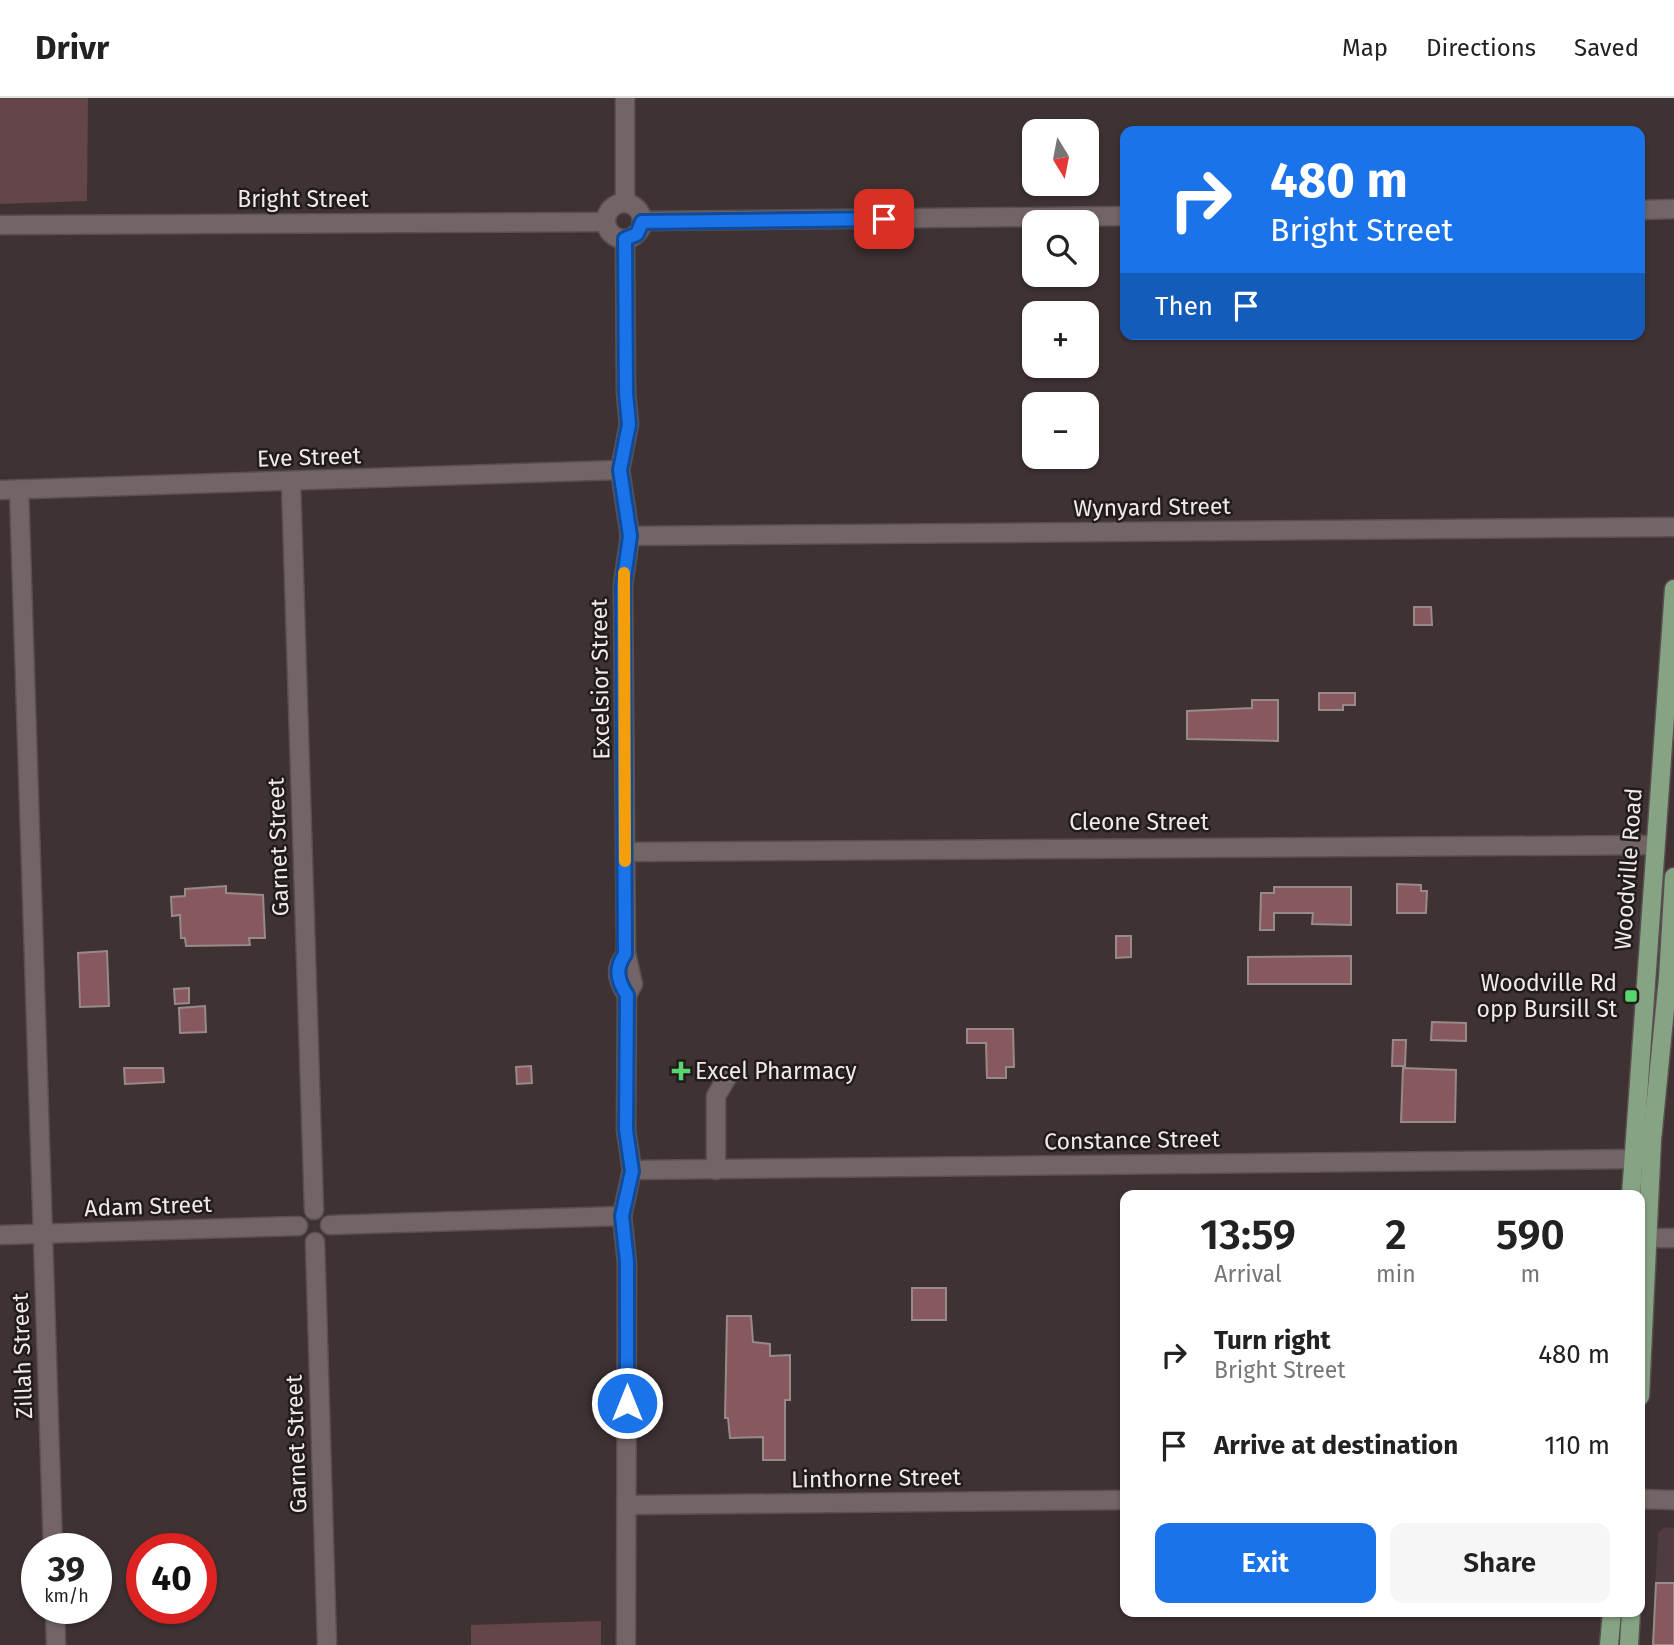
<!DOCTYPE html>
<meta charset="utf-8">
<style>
:root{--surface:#fff;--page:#f6f6f6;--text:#222;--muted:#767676;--line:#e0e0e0;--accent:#1a73e8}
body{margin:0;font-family:"Fira Sans",sans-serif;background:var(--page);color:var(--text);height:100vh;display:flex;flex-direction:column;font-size:26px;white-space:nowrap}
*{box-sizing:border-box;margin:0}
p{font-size:23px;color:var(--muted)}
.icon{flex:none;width:38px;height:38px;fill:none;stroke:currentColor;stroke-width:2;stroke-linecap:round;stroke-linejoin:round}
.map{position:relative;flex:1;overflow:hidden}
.details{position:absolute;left:1120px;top:1092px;width:525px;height:427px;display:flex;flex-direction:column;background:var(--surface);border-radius:14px;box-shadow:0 2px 5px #0004}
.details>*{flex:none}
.banner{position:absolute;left:1120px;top:28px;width:525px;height:214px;border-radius:14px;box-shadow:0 2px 5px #0004;background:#1a73e8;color:#fff;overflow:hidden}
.needle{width:46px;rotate:170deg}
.tools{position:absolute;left:1022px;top:21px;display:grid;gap:14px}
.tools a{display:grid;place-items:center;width:77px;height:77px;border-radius:14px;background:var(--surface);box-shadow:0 2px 5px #0004;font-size:35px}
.speed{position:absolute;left:21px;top:1435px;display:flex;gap:14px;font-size:35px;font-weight:700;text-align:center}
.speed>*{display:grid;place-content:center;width:91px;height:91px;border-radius:50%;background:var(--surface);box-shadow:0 2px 5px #0004;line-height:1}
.speed small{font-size:18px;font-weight:400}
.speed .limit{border:10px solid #d22;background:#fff;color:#111}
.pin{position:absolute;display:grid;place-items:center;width:60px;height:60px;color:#fff;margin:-30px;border-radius:14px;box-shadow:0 4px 10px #0006}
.me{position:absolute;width:77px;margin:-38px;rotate:0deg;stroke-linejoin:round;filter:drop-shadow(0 0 5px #0008)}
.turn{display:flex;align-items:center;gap:24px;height:147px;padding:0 35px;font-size:32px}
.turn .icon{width:91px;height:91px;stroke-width:2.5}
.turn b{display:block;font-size:49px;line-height:60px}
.then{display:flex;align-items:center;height:66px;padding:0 35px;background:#0003;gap:14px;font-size:26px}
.eta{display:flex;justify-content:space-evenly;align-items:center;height:119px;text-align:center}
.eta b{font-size:42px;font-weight:600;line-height:49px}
.button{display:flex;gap:14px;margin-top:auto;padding:14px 35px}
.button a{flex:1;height:80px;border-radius:14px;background:var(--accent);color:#fff;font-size:28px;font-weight:600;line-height:80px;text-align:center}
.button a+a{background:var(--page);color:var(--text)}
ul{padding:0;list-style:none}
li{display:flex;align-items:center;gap:21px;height:91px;padding:0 35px}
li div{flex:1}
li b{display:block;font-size:26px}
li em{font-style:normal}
header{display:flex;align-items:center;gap:42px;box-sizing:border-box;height:98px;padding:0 35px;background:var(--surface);border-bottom:2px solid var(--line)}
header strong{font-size:33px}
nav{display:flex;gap:38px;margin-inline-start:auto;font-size:24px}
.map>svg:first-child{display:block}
.built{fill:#4f3c3e}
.green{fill:#644549}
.building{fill:#87595f;stroke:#98898b;stroke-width:2}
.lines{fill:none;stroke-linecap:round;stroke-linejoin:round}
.street-casing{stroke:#5a5051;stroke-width:21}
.secondary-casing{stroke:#5a5051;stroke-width:21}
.primary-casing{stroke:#5a5051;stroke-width:21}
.street{stroke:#736566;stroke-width:18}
.secondary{stroke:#736566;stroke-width:18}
.primary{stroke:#86a484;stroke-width:18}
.route-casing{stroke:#114b97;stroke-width:18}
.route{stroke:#1a73e8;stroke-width:12}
.slow{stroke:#f59e0b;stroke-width:12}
.poi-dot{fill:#58d56f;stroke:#211b1c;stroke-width:2.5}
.labels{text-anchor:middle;stroke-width:5;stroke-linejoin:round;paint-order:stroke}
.street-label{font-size:23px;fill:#f1e9ea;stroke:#211b1c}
.poi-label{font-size:23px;fill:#f1e9ea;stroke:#211b1c;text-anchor:end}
</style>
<header>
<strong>Drivr</strong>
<nav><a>Map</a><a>Directions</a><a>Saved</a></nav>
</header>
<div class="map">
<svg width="1674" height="1547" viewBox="0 0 1674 1547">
<rect width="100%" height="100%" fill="#3e3233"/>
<!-- built -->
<path class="built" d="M1665,1429L1674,1430V1547H1652L1658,1435Z"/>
<!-- green -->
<g class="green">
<path d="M0,0H88L87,103L0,106Z"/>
<path d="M601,1523V1547H471V1527Z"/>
</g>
<!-- building -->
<g class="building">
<path d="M1414,509H1431L1432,527H1414Z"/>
<path d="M1319,595H1355V607H1343V612H1319Z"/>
<path d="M1252,602H1278V643L1187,641V613L1252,610Z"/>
<path d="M1397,786L1421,787V793H1427L1426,815H1397Z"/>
<path d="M226,788V795L263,797L265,840H249L250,847L186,848L185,840H181L180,817L172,818L171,799L185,798V791Z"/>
<path d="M1274,789H1351V827L1312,826L1313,815H1274V832H1260L1261,795H1274Z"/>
<path d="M1116,838H1131V859L1116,860Z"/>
<path d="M107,853L109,908L80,909L78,855Z"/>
<path d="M1351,858V886H1248V859Z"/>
<path d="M189,890V905L175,906L174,891Z"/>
<path d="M205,908L206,934L180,935L179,910Z"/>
<path d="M1432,924L1466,925V943L1431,942Z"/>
<path d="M967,931H1013L1014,969H1006V980H987L986,945H967Z"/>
<path d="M1393,942H1406L1405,968H1392Z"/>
<path d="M531,968L532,985L517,986L516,969Z"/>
<path d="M124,970H163L164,984L125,986Z"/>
<path d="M1403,970L1456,972L1455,1024H1401Z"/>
<rect x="912" y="1190" width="34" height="32"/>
<path d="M727,1218H751L753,1244L770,1246V1258L790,1257V1302H785V1362H763V1339L730,1340L728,1320H725Z"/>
<path d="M1656,1485H1674V1547H1653Z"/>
</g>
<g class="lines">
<defs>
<g id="street">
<path d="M1640,112L1674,111"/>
<path d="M642,123L1125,118"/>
<path d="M0,127L606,124"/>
<path d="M291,385L314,1112"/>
<path d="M19,391L53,1451"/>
<path d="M0,392L620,372"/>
<path d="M630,438L1674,429"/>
<path d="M625,754L1654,747"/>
<path d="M632,1072L1633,1061"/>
<path d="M716,1072V998L729,976"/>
<path d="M330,1127L622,1118"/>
<path d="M0,1137L298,1128"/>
<path d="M1647,1140H1674"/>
<path d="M315,1144L327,1547"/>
<path d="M1640,1401L1674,1402"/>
<path d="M627,1407L1125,1402"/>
<path d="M55,1510L56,1547"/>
</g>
<g id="secondary">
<path d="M625,0V105"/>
<circle cx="624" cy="123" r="18"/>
<path d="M625,141L626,295L629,326L620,372L630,438L623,487L626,856L633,886L627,897L626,1032L632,1072L622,1118L627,1165L626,1547"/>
<path d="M626,856C614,870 617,882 627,897"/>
</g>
<g id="primary">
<path d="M1631,1097L1674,491"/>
<path d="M1640,1298L1652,1042L1668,880L1674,779"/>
<path d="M1609,1547L1612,1514"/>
<path d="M1629,1547L1631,1514"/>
</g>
</defs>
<!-- street casing -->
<use href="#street" class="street-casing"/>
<!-- secondary casing -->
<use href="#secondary" class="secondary-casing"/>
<!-- primary casing -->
<use href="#primary" class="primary-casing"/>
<!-- street -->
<use href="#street" class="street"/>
<!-- secondary -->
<use href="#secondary" class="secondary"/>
<!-- primary -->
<use href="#primary" class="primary"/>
</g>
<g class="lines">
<defs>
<path id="route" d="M627,1305V1164L622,1118L632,1073L626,1032L627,897C617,882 615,870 625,856L623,487L630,438L620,372L629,326L626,295L625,141L637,136L642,124L884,121"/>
</defs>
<!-- route casing -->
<use href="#route" class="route-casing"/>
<!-- route -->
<use href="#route" class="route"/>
<!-- slow -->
<path class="slow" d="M624,475L625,763"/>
</g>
<!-- markers -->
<g class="poi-dot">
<rect x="1624" y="891" width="14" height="14" rx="3.5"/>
<path d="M677.5 962.5h7v7h7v7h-7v7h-7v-7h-7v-7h7z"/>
</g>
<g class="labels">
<!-- street labels -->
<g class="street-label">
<text x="303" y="109">Bright Street</text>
<text transform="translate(309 359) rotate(-2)" y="8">Eve Street</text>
<text transform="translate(1152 409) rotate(-1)" y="8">Wynyard Street</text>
<text transform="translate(600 581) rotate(-91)" y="8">Excelsior Street</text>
<text x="1139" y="732">Cleone Street</text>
<text transform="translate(278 749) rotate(-92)" y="8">Garnet Street</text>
<text transform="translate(1628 771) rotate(-86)" y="8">Woodville Road</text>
<text transform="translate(1132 1042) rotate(-1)" y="8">Constance Street</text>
<text transform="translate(148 1108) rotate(-2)" y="8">Adam Street</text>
<text transform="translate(22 1258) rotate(-92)" y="8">Zillah Street</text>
<text transform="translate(296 1346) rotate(-92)" y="8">Garnet Street</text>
<text transform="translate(876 1380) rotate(-1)" y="8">Linthorne Street</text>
</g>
<!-- poi labels -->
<g class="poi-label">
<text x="1617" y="893">Woodville Rd<tspan x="1617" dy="26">opp Bursill St</tspan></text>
<text x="695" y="981" text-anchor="start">Excel Pharmacy</text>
</g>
</g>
</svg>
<div class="tools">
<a><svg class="needle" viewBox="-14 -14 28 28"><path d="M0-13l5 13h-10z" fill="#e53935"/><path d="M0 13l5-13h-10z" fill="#767676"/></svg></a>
<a><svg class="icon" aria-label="search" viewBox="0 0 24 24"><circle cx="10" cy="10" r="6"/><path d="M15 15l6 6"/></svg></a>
<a>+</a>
<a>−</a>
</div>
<div class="speed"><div>39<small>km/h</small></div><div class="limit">40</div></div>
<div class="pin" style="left:884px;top:121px;background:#d93025"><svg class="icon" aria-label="arrive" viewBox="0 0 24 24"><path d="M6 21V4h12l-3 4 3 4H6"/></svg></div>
<svg class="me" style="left:627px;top:1305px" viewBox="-20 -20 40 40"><circle r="17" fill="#1a73e8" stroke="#fff" stroke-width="3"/><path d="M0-11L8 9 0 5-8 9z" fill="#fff"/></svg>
<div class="banner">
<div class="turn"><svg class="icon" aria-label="right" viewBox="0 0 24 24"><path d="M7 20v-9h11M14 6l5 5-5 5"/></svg><div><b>480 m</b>Bright Street</div></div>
<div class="then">Then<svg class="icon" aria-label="arrive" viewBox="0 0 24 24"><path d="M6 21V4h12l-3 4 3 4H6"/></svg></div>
</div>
<section class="details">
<div class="eta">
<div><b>13:59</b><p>Arrival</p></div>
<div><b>2</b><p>min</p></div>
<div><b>590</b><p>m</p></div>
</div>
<ul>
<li><svg class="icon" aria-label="right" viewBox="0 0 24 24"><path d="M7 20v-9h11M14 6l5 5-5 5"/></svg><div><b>Turn right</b><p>Bright Street</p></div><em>480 m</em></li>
<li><svg class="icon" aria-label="arrive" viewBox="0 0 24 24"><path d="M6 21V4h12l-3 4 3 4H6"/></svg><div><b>Arrive at destination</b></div><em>110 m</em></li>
</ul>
<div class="button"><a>Exit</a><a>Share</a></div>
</section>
</div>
